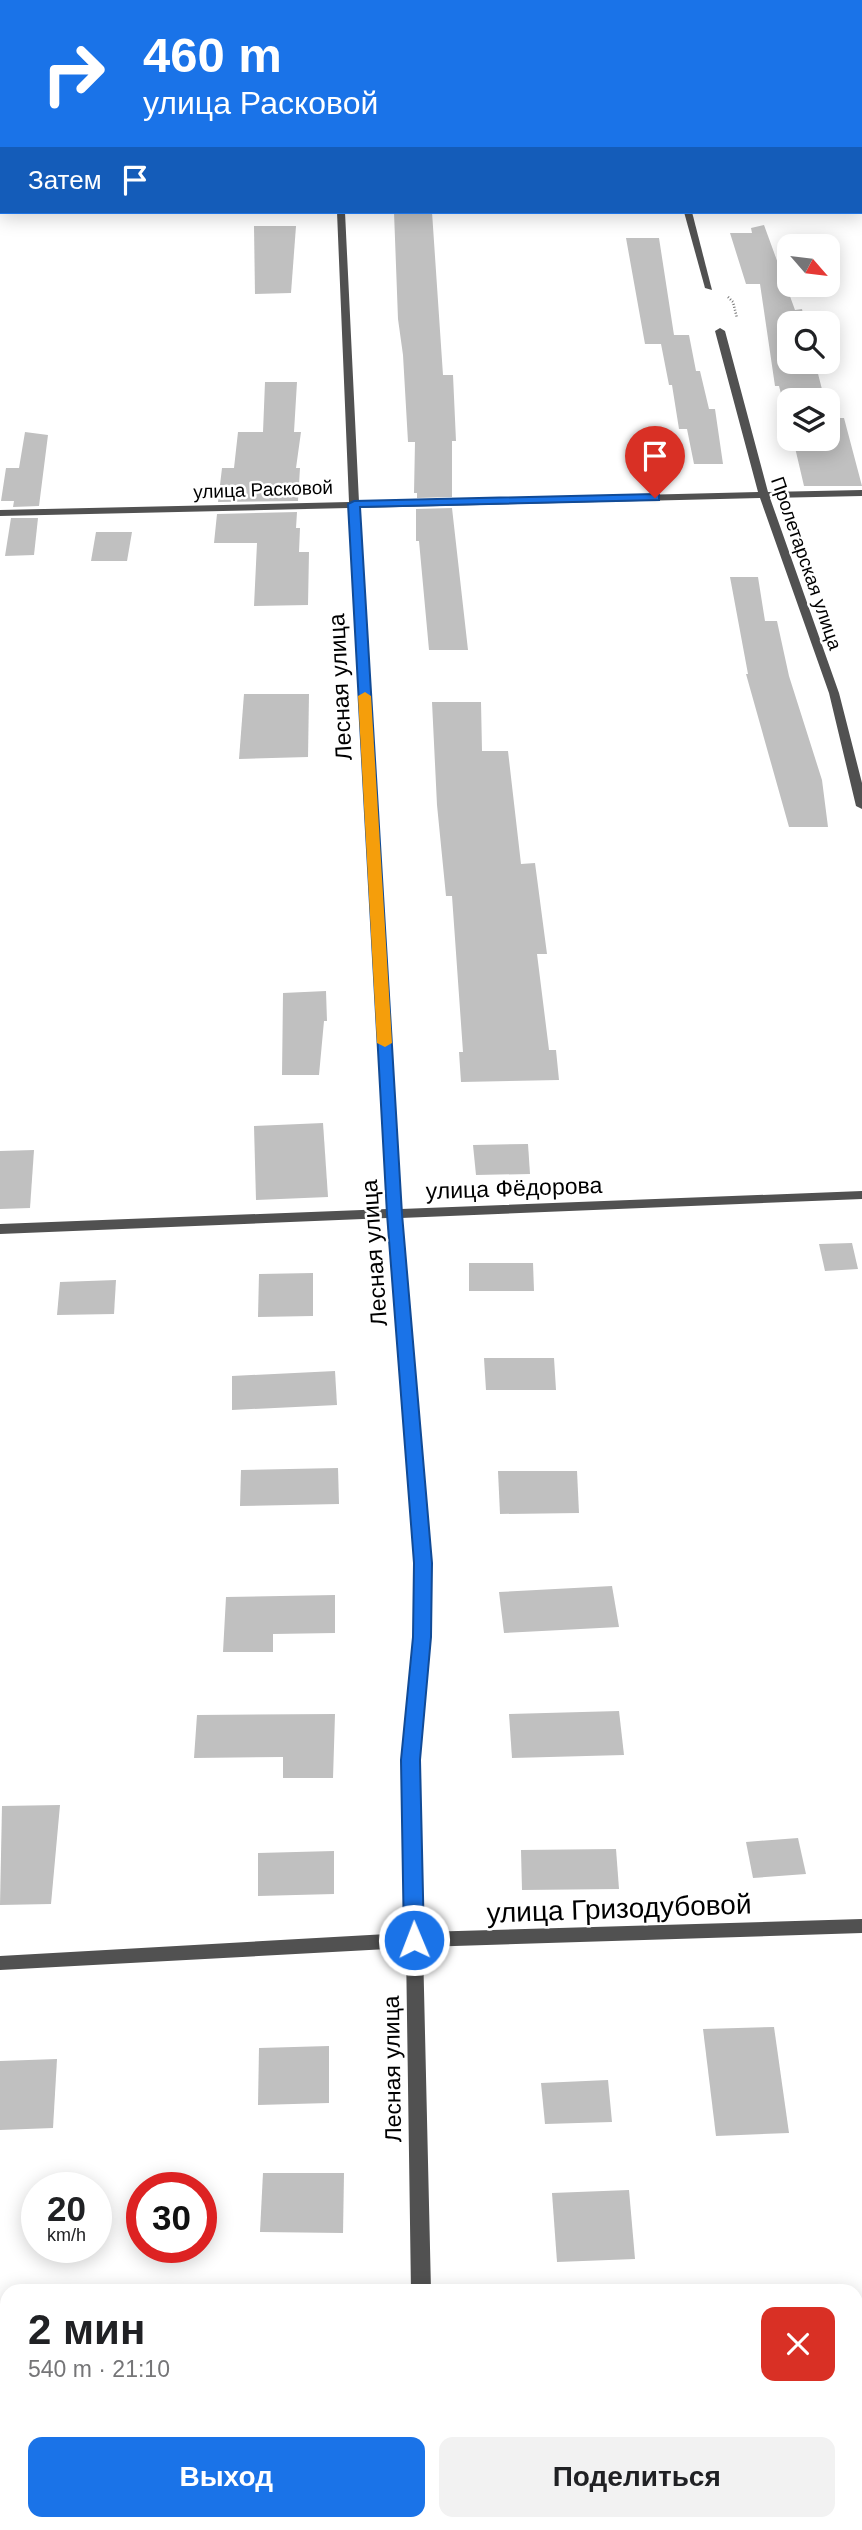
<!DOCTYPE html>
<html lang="ru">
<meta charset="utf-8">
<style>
:root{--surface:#fff;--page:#f2f2f2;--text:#202124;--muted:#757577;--accent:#1a73e8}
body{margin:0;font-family:Helvetica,sans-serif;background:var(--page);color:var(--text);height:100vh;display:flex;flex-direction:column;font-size:26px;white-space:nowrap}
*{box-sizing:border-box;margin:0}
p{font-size:23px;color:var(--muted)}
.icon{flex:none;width:38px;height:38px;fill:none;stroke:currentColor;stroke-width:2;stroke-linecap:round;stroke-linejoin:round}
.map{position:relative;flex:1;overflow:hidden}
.drawer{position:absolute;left:0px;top:2284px;width:863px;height:247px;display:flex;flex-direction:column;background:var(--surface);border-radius:21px 21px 0 0;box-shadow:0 4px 18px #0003}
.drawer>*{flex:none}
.top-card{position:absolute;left:0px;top:0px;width:863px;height:214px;box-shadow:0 4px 18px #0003;background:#1a73e8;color:#fff;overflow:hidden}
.needle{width:46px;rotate:118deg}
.buttons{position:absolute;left:777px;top:234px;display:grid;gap:14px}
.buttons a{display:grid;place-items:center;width:63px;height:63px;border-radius:14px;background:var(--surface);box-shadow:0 4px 18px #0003;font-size:35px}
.speed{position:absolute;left:21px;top:2172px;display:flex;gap:14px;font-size:35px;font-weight:700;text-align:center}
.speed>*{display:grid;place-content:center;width:91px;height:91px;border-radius:50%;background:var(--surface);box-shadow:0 4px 18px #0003;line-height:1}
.speed small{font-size:18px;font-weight:400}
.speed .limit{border:10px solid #d22;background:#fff;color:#111}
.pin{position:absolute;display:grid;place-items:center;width:60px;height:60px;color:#fff;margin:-72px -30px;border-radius:50% 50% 50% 0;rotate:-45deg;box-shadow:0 0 7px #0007}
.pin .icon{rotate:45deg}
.me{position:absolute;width:77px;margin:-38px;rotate:359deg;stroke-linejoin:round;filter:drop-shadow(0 0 5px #0008)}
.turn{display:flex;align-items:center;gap:24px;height:147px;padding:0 28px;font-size:32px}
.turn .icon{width:91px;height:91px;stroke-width:2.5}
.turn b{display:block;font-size:49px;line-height:60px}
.then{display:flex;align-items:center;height:66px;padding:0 28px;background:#0003;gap:14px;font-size:26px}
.round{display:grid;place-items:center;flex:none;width:74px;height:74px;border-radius:14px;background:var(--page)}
.headline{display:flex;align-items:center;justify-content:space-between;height:119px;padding:0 28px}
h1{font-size:42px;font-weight:600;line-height:52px}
.cta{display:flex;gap:14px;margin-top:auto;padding:14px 28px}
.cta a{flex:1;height:80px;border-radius:14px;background:var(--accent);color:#fff;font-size:28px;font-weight:600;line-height:80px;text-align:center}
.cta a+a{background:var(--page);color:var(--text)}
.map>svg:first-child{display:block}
.building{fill:#c0c0c0}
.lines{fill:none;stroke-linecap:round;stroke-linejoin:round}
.path{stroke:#737373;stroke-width:2.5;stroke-dasharray:1 2;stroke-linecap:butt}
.minor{fill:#515151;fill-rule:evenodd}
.tertiary{fill:#515151;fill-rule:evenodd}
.route{fill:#1a73e8;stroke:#114b97;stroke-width:2}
.slow{fill:#f59e0b}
.labels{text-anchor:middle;stroke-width:5;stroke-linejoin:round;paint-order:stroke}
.far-street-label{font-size:19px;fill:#000;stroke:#fff}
.street-label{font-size:23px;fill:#000;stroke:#fff}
.near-street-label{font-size:28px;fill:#000;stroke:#fff}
</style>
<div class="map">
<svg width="862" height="2530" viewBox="0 0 862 2530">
<rect width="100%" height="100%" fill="#fff"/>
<!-- building -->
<g class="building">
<path d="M394,212H432L443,375H453L456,441H452V497L417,498V493H414L415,442H408L403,355L398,319Z"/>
<path d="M764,225L795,310L802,309L805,324H789V362H815L825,401H789V425L779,386H775L760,284H746L730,233H752L751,228Z"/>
<path d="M254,226H296L291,293L255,294Z"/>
<path d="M626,238H659L674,335H689L696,371H700L709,409H715L723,464H694L687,429H679L672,385H669L661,344H645Z"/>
<path d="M265,382H297L294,432H301L296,468H300L298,501L218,502L222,468H234L238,432H263Z"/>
<path d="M828,410L830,418H844L862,486H804L793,439H828Z"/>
<path d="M25,432L48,435L39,506L13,507L14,501H1L6,468H19Z"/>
<path d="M452,508L468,650H429L419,541H416V509Z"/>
<path d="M297,512L296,528H300L299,552H309L308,605L254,606L257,543H214L217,514Z"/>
<path d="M11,518H38L34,555L5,556Z"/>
<path d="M96,532H132L127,561H91Z"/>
<path d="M730,577H758L765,621H777L789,676L822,780L828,827H789L746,674H748Z"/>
<path d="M244,694H309L308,757L239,759Z"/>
<path d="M432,702H481L482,751H508L521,864L535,863L547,954H537L549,1050H556L559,1080L461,1082L459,1052H463L452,896H446L437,805Z"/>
<path d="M326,991L327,1021H324L319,1075H282L283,993Z"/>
<path d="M323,1123L328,1197L256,1200L254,1126Z"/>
<path d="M528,1144L530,1174L476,1175L473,1145Z"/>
<path d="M34,1150L30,1208L0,1209V1151Z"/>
<path d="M852,1243L858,1269L825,1271L819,1244Z"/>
<path d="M469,1263H533L534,1291H469Z"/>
<path d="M313,1273V1316L258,1317L259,1274Z"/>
<path d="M116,1280L114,1314L57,1315L60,1282Z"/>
<path d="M484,1358H554L556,1390H486Z"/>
<path d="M335,1371L337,1405L232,1410V1376Z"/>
<path d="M338,1468L339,1504L240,1506L241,1470Z"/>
<path d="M498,1471H577L579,1513L500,1514Z"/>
<path d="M612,1586L619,1627L504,1633L499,1592Z"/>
<path d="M335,1595V1633L273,1634V1652H223L226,1597Z"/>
<path d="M619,1711L624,1755L512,1758L509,1714Z"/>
<path d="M335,1714L333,1778H283V1757L194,1758L197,1715Z"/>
<path d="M60,1805L51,1904L0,1905L2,1806Z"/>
<path d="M798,1838L806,1874L753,1878L746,1842Z"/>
<path d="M616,1849L619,1889L522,1890L521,1850Z"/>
<path d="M334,1851V1894L258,1896V1853Z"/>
<path d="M774,2027L789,2133L716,2136L703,2029Z"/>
<path d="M329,2046V2103L258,2105L259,2048Z"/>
<path d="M57,2059L53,2128L0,2130V2061Z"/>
<path d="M608,2080L612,2122L545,2124L541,2083Z"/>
<path d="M263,2173H344L343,2233L260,2232Z"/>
<path d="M629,2190L635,2259L557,2262L552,2193Z"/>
</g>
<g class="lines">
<!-- path -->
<path class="path" d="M728,297L733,302L737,318"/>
<!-- minor -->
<g class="minor">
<rect x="329" y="0" width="8" height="2"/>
<path d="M624,0H632L633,2H625Z"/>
<path d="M337,212H345L359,502L758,492L715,331L720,328L725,331L768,492L862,490V496L770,498L839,693L862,783V809L856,806L829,693L760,498L359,508L401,1209L862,1191V1199L401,1218L431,1563L430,1637L419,1760L423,1932L862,1919V1933L423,1947L431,2291H411L406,1948L0,1970V1956L405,1933L403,1760L414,1637L415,1563L387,1218L0,1234V1224L387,1209L349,508L0,516V510L349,502Z"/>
<path d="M684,212H692L712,290L705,288Z"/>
<rect x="419" y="2524" width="20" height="6"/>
</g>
<!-- tertiary -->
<g class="tertiary">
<rect x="861" y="133" width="1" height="4"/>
<rect x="0" y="146" width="2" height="4"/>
</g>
</g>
<!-- route -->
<path class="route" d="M655,494L659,495V500L360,507L402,1214L432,1563L431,1637L420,1760L424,1940L421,1946L414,1949L406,1946L404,1940L401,1760L413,1637L414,1563L387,1214L348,504L354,501Z"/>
<!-- slow -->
<path class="slow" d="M365,692L371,696L392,1043L385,1047L377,1043L358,696Z"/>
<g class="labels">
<!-- far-street labels -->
<g class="far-street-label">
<text transform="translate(263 489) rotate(-2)" y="7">улица Расковой</text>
<text transform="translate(807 563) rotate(71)" y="7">Пролетарская улица</text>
</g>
<!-- street labels -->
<g class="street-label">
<text transform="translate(340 687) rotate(-93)" y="8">Лесная улица</text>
<text transform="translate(514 1188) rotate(-2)" y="8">улица Фёдорова</text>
<text transform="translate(374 1253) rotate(-94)" y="8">Лесная улица</text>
<text transform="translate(392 2069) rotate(-91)" y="8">Лесная улица</text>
</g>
<!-- near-street labels -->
<g class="near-street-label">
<text transform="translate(619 1908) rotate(-2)" y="10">улица Гризодубовой</text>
</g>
</g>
</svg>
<div class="buttons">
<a><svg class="needle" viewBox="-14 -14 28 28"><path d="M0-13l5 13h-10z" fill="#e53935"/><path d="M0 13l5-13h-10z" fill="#757577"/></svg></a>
<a><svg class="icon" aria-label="search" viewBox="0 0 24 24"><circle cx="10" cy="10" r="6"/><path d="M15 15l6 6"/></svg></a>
<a><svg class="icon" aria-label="layers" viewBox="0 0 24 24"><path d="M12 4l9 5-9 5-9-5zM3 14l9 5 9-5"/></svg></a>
</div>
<div class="speed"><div>20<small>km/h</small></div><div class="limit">30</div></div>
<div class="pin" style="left:655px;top:498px;background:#d93025"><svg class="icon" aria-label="arrive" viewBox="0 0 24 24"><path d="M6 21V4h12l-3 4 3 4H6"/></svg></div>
<svg class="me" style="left:414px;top:1940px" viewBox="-20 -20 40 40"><circle r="17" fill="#1a73e8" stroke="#fff" stroke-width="3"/><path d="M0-11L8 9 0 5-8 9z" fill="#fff"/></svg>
<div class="top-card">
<div class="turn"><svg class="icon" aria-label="right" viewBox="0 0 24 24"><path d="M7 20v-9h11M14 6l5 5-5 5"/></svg><div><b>460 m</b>улица Расковой</div></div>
<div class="then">Затем<svg class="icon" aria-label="arrive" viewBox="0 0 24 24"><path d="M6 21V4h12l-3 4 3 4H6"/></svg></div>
</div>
<section class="drawer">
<div class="headline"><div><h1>2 мин</h1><p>540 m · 21:10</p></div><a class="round" style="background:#d93025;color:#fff"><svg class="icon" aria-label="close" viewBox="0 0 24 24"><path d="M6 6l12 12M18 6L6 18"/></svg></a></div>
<div class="cta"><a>Выход</a><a>Поделиться</a></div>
</section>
</div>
